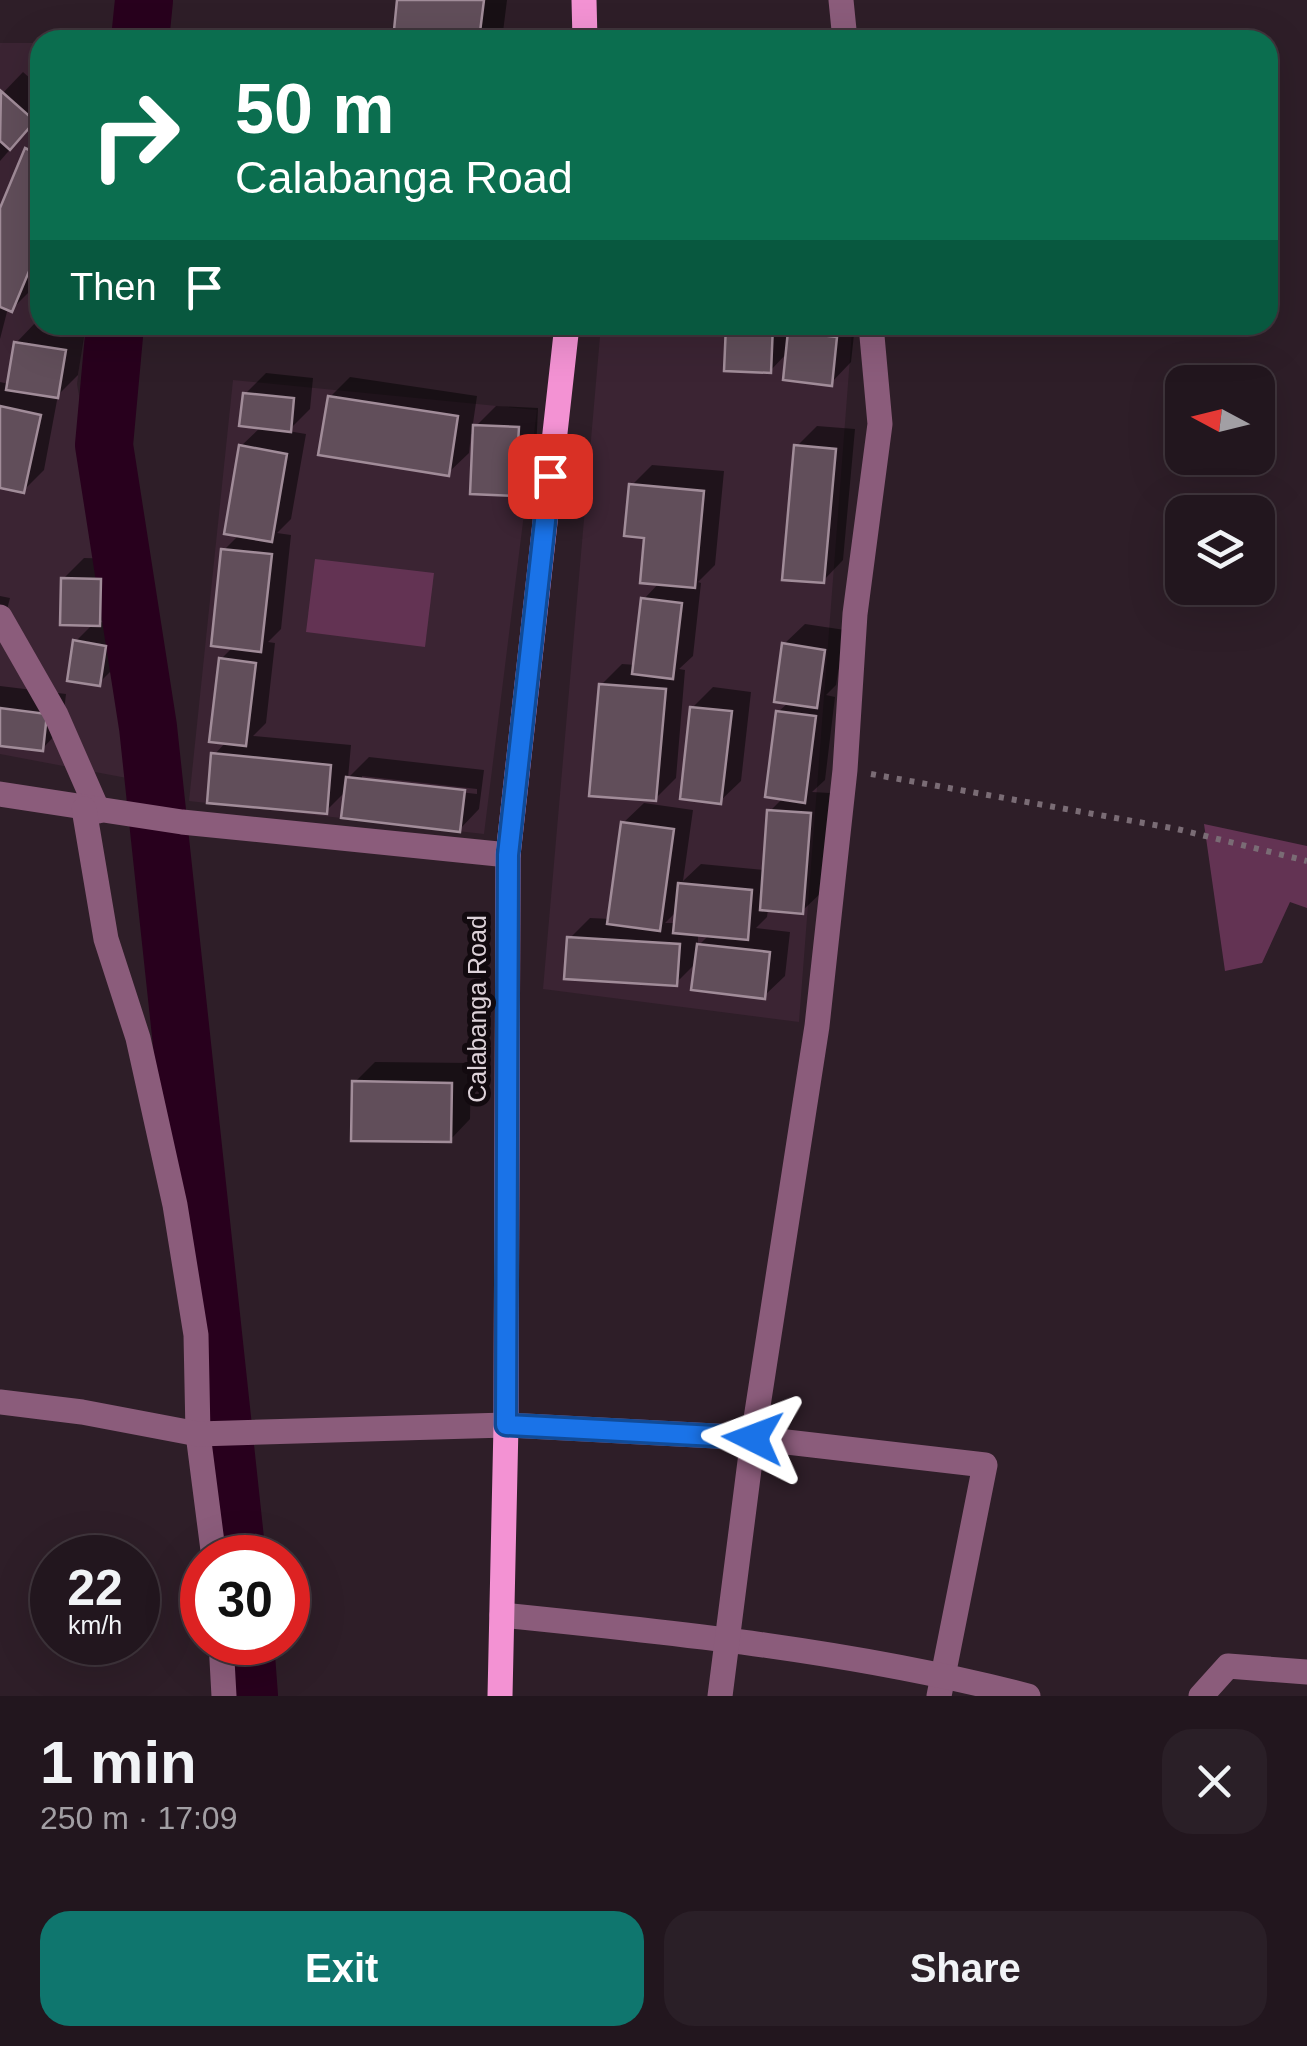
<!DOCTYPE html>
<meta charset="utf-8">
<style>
:root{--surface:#22161e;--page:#2a1f27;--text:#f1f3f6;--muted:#a29fa4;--line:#3f353c;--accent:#0f766e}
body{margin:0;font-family:Arial,sans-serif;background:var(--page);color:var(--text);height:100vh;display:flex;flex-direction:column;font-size:38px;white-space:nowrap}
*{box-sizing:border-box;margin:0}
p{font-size:32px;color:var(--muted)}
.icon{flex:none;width:55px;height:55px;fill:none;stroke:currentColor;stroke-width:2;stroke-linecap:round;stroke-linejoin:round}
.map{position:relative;height:1696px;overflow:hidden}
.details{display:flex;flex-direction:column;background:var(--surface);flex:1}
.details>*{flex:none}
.banner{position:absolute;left:30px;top:30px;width:1248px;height:305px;border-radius:30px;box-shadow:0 10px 40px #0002,0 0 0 2px var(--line);background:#0b6e4f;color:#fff;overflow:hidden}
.needle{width:65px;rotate:277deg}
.controls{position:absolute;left:1165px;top:365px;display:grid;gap:20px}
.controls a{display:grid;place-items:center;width:110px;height:110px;border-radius:20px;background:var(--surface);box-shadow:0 10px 40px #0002,0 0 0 2px var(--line);font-size:50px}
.speed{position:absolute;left:30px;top:1535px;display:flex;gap:20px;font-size:50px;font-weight:700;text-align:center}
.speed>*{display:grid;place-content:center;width:130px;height:130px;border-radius:50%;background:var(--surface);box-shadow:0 10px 40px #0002,0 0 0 2px var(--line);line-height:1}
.speed small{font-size:25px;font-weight:400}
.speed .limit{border:15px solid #d22;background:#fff;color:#111}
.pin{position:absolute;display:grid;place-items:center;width:85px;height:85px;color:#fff;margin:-42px;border-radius:20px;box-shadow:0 5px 15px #0006}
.me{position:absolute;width:110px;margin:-55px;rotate:273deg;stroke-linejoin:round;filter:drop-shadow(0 0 8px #0008)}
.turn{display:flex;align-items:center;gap:35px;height:210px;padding:0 40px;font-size:45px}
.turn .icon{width:130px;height:130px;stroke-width:2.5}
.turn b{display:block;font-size:70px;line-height:85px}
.then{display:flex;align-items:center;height:95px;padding:0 40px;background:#0003;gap:20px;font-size:38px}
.round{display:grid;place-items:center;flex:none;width:105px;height:105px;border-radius:30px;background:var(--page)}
.overview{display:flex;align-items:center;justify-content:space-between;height:170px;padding:0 40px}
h1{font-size:60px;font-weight:800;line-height:75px}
.button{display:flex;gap:20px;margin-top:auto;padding:20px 40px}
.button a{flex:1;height:115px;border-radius:30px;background:var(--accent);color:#fff;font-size:40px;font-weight:800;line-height:115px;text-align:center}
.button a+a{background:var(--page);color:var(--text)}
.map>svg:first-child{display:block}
.built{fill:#3b2433}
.green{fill:#633353}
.shadow{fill:#0007;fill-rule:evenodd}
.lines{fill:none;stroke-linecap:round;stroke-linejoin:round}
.river{stroke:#28001d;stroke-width:58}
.building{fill:#614e5a;stroke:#a18c99;stroke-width:2.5}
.path{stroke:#7a6c75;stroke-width:6;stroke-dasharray:5 8;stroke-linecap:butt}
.minor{stroke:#8b5c7b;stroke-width:25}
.major{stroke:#f392d3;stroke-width:25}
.route-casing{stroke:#114b97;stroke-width:25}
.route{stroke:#1a73e8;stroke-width:18}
.labels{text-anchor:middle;stroke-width:10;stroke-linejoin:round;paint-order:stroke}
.street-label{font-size:25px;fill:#ddd2d9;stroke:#120a0f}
</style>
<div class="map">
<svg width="1307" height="1696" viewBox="0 0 1307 1696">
<rect width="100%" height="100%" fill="#2e1e28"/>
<!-- built -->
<g class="built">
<path d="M0,43H40V325H85L77,384L148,782L0,754Z"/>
<path d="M601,325H805L852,332L799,1022L543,989Z"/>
<path d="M233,380L537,410L484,834L189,801Z"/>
</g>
<!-- green -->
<g class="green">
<path d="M315,559L434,573L425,647L306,632Z"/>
<path d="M1204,824L1307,846V908L1290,902L1262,963L1225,971Z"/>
</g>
<!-- shadow -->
<g class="shadow">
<path d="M400,0H507L502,40H396Z"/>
<path d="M23,72L40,87V115L0,161V96Z"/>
<path d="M40,137V270L32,289L12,309L8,308L0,339V214L27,150Z"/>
<path d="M40,292V316L32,313Z"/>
<path d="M36,322L85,330L78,375L58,395L44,470L23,491L0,486V382L9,384L16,343Z"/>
<path d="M729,325H792L791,332L798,325H855L851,362L831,383L788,352L770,371Z"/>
<path d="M266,373L313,378L310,409L288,431L306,434L291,519L277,533L291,535L281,629L268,642L275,643L266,723L253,736L351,745L348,778L369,757L484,770L479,809L459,830L346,791L326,811L214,755L226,742L221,659L234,646L224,550L240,534L241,446L262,426L245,394ZM362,776L477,789V794L362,781Z"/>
<path d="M350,377L477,396L472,430L496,406L538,408L535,473L514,494L475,435L471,434L469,453L448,473L330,397Z"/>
<path d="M817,426L855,429L843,560L823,581L797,446Z"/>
<path d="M652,465L724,471L715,565L698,582L701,583L693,656L679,669L685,670L676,778L655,799L601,685L622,664L636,665L644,599L660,582L632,485Z"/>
<path d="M84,558L120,559L119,603L100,622L125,626L119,663L99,683L76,641L94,623L63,579Z"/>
<path d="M0,596L10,598L0,637Z"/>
<path d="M805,624L845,630L836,685L826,695L835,697L825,780L812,792L830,793L823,891L802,911L768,909L767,917L756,928L790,932L785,976L764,996L697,962L676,983L570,938L590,918L611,919L623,823L644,803L693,810L683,881L701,864L765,870L770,811L784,797L778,712L789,702L784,644ZM678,910L677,923H665ZM698,933L710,934L698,946Z"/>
<path d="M0,686L66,694L62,728L42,749L0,743Z"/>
<path d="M713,687L751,692L741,781L720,801L692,708Z"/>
<path d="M375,1062L471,1063L470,1119L450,1140L355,1082Z"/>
</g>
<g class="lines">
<!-- river -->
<g class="river">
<path d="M140,40L144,0"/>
<path d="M115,325L104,445L148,727L237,1558"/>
<path d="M245,1642L249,1696"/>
</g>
</g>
<!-- building -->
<g class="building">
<path d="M397,0H484L479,40H393Z"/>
<path d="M1,91L35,121L10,150L0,141Z"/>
<path d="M25,148L40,155V245L12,312L0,307V208Z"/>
<path d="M726,325H773L771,373L724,371Z"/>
<path d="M788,331L837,337L832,386L783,380Z"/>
<path d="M14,342L66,350L58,398L6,390Z"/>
<path d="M243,393L294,398L291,432L239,426Z"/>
<path d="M328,396L458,416L449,476L318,455Z"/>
<path d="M0,406L41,415L24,493L0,488Z"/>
<path d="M473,425L519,427L515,496L470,494Z"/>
<path d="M239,445L287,454L272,542L224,534Z"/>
<path d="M794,445L836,449L824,583L782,580Z"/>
<path d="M629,484L704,491L695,588L640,583L644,538L624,536Z"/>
<path d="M221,549L272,554L261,652L211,646Z"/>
<path d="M61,578L101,579L100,626L60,625Z"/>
<path d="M641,598L682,603L673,679L632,674Z"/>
<path d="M73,640L106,646L100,686L67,681Z"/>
<path d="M782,643L825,650L817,708L774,702Z"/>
<path d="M219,658L256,663L246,746L209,742Z"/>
<path d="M599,684L666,689L656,801L589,796Z"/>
<path d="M690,707L732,711L721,804L680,799Z"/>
<path d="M0,708L47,714L43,751L0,746Z"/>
<path d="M776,711L816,716L805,803L765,797Z"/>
<path d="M211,753L331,765L327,814L207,803Z"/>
<path d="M346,777L465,790L460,832L341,818Z"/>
<path d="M767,810L811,813L803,914L760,910Z"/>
<path d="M621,822L674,829L660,931L607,924Z"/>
<path d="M678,883L752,890L748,940L673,933Z"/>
<path d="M567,937L680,944L677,986L564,979Z"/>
<path d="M697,944L770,952L765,999L691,990Z"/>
<path d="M352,1081L452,1083L451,1142L351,1141Z"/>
</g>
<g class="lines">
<!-- path -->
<path class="path" d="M871,774L1177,829L1307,861"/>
<!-- minor -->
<g class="minor">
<path d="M841,0L845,40"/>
<path d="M0,617L56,715L98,811"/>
<path d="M0,794L182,822L508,855"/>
<path d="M84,809L106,939L138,1038L175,1205L196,1335L198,1434L214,1558"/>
<path d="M0,1402L82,1412L198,1434L506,1425L753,1438L985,1465L939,1696"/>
<path d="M502,1615C679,1633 855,1651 1028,1696"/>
<path d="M221,1642L224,1696"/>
<path d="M720,1696L753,1438L817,1026L845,770L855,614L880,424L871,325"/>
<path d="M1201,1696L1228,1666L1307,1672"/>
</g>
<!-- major -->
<g class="major">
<path d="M584,0L585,40"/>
<path d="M500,1696L506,1425L508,855L567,325"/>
</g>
</g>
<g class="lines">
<defs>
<path id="route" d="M550,476L508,855L506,1425L753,1438"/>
</defs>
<!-- route casing -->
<use href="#route" class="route-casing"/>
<!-- route -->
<use href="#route" class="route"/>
</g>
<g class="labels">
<!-- street labels -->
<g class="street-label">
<text transform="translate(477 1009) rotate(-90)" y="9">Calabanga Road</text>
</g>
</g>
</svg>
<div class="controls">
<a><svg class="needle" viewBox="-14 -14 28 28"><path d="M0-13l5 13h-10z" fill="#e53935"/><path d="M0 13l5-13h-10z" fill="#a29fa4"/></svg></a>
<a><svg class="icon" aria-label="layers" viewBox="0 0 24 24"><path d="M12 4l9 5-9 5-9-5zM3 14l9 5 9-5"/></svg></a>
</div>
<div class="speed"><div>22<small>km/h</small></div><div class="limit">30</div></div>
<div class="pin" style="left:550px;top:476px;background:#d93025"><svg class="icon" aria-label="arrive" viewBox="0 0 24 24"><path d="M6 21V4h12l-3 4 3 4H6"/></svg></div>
<svg class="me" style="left:753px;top:1438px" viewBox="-20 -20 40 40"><path d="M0-17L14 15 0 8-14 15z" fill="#1a73e8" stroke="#fff" stroke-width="4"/></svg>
<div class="banner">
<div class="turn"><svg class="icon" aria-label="right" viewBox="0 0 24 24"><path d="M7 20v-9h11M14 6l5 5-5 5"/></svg><div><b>50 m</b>Calabanga Road</div></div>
<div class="then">Then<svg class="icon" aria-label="arrive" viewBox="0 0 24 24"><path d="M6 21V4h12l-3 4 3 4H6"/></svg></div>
</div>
</div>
<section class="details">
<div class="overview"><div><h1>1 min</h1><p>250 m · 17:09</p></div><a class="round"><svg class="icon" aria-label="close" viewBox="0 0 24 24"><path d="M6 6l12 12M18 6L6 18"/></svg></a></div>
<div class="button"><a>Exit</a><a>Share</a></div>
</section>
